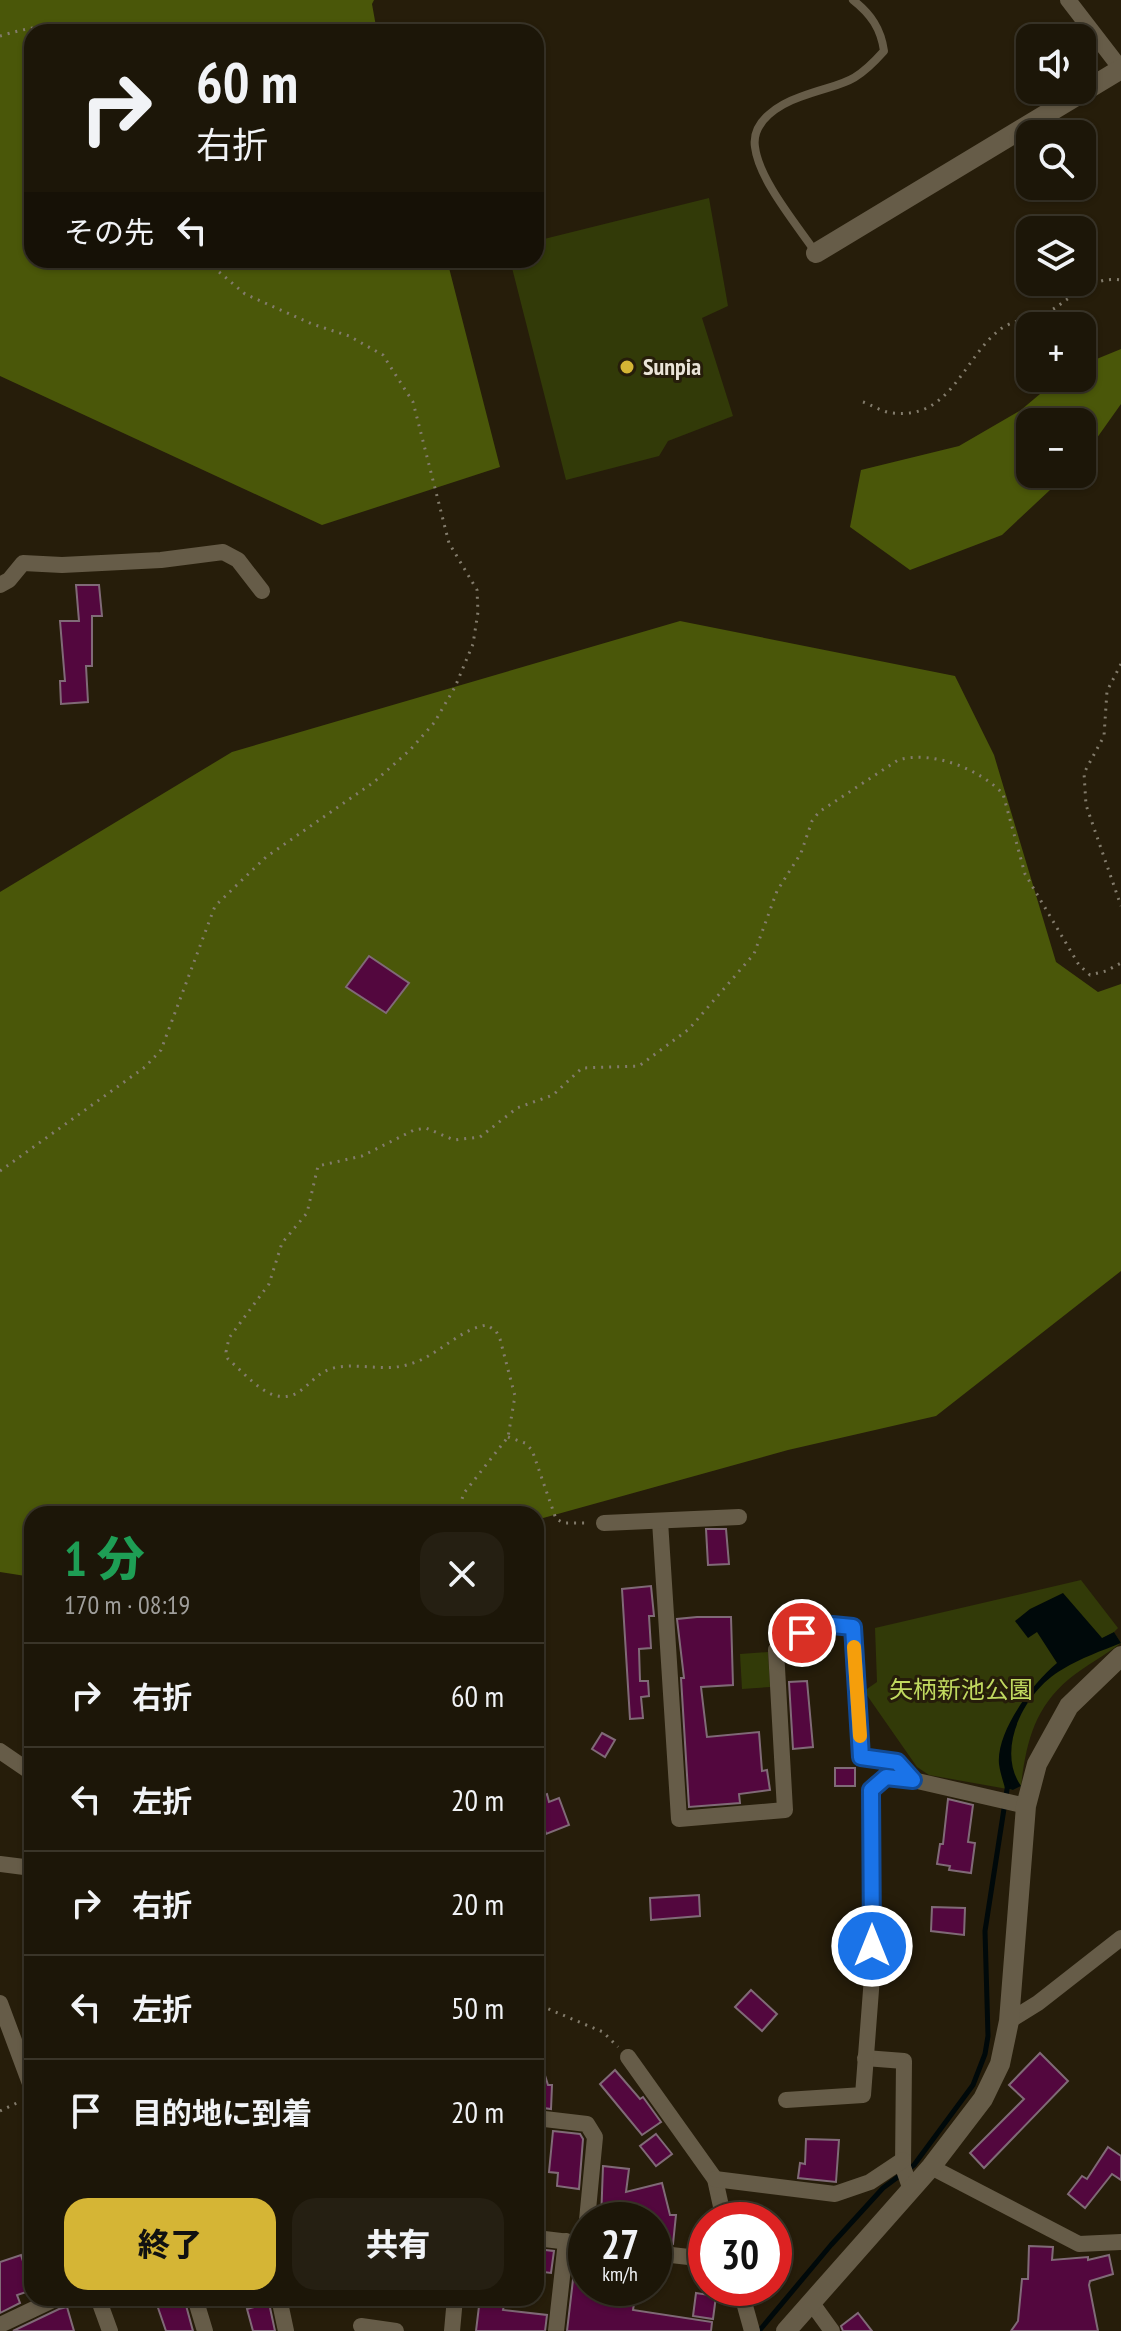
<!DOCTYPE html>
<html lang="ja">
<meta charset="utf-8">
<style>
:root{--surface:#1c1608;--page:#251f12;--text:#f1f3f6;--muted:#a09f9c;--line:#3a3529;--accent:#d5b535}
body{margin:0;font-family:"PT Sans Narrow","Noto Sans JP",sans-serif;background:var(--page);color:var(--text);height:100vh;display:flex;flex-direction:column;font-size:30px;white-space:nowrap}
*{box-sizing:border-box;margin:0}
p{font-size:26px;color:var(--muted)}
.icon{flex:none;width:44px;height:44px;fill:none;stroke:currentColor;stroke-width:2;stroke-linecap:round;stroke-linejoin:round}
.map{position:relative;flex:1;overflow:hidden}
.panel{position:absolute;left:24px;top:1506px;width:520px;height:800px;display:flex;flex-direction:column;background:var(--surface);border-radius:24px;box-shadow:0 2px 6px #0004,0 0 0 2px var(--line)}
.panel>*{flex:none}
.guide{position:absolute;left:24px;top:24px;width:520px;height:244px;border-radius:24px;box-shadow:0 2px 6px #0004,0 0 0 2px var(--line);background:#1c1608;color:var(--text);overflow:hidden}
.tools{position:absolute;left:1016px;top:24px;display:grid;gap:16px}
.tools a{display:grid;place-items:center;width:80px;height:80px;border-radius:16px;background:var(--surface);box-shadow:0 2px 6px #0004,0 0 0 2px var(--line);font-size:40px}
.speed{position:absolute;left:568px;top:2202px;display:flex;gap:16px;font-size:40px;font-weight:700;text-align:center}
.speed>*{display:grid;place-content:center;width:104px;height:104px;border-radius:50%;background:var(--surface);box-shadow:0 2px 6px #0004,0 0 0 2px var(--line);line-height:1}
.speed small{font-size:20px;font-weight:400}
.speed .limit{border:12px solid #d22;background:#fff;color:#111}
.pin{position:absolute;display:grid;place-items:center;width:68px;height:68px;color:#fff;margin:-34px;border:4px solid #fff;border-radius:50%;box-shadow:0 2px 8px #0007}
.me{position:absolute;width:88px;margin:-44px;rotate:0deg;stroke-linejoin:round;filter:drop-shadow(0 0 6px #0008)}
.turn{display:flex;align-items:center;gap:28px;height:168px;padding:0 40px;font-size:36px}
.turn .icon{width:104px;height:104px;stroke-width:2.5}
.turn b{display:block;font-size:56px;line-height:68px}
.then{display:flex;align-items:center;height:76px;padding:0 40px;background:#0003;gap:16px;font-size:30px}
.round{display:grid;place-items:center;flex:none;width:84px;height:84px;border-radius:24px;background:var(--page)}
.head{display:flex;align-items:center;justify-content:space-between;height:136px;padding:0 40px}
h1{font-size:48px;font-weight:800;line-height:60px;color:#1e9e55}
.action{display:flex;gap:16px;margin-top:auto;padding:16px 40px}
.action a{flex:1;height:92px;border-radius:24px;background:var(--accent);color:#111;font-size:32px;font-weight:800;line-height:92px;text-align:center}
.action a+a{background:var(--page);color:var(--text)}
ul{padding:0;list-style:none}
li{display:flex;align-items:center;gap:24px;height:104px;padding:0 40px;border-top:2px solid var(--line)}
li div{flex:1}
li b{display:block;font-size:30px}
li em{font-style:normal}
.map>svg:first-child{display:block}
.green{fill:#323a08}
.forest{fill:#4a5709}
.water{fill:#00090a}
.lines{fill:none;stroke-linecap:round;stroke-linejoin:round}
.stream{stroke:#00090a;stroke-width:5}
.building{fill:#53073e;stroke:#806a77;stroke-width:2}
.path{stroke:#837c6c;stroke-width:3;stroke-dasharray:2 6;stroke-linecap:butt}
.service{stroke:#665c48;stroke-width:8}
.minor{stroke:#665c48;stroke-width:16}
.tertiary{stroke:#665c48;stroke-width:20}
.route-casing{stroke:#114b97;stroke-width:20}
.route{stroke:#1a73e8;stroke-width:14}
.slow{stroke:#f59e0b;stroke-width:14}
.poi-dot{fill:#d5b535;stroke:#261d0a;stroke-width:3}
.labels{text-anchor:middle;stroke-width:6;stroke-linejoin:round;paint-order:stroke}
.poi-label{font-size:24px;font-weight:bold;fill:#eae4d8;stroke:#261d0a;text-anchor:start}
.park-label{font-size:24px;fill:#c0d95f;stroke:#261d0a}
</style>
<div class="map">
<svg width="1121" height="2331" viewBox="0 0 1121 2331">
<rect width="100%" height="100%" fill="#261d0a"/>
<!-- green -->
<g class="green">
<path d="M709,198L728,306L702,318L733,416L668,441L659,456L566,480L510,260H536V241Z"/>
<path d="M1081,1580L1118,1628L1114,1632L1121,1643C1104,1656 1085,1666 1069,1679C1034,1708 1026,1744 1021,1786L1013,1790L929,1775L917,1767L864,1691L877,1682L875,1628Z"/>
<path d="M768,1652L770,1687L742,1689L740,1654Z"/>
</g>
<!-- forest -->
<g class="forest">
<path d="M0,0H374L372,4L377,32H32V260H447L500,467L322,525L0,376Z"/>
<path d="M1121,349V404L1082,459V422H1030V474H1067L1002,535L910,570L850,527L861,470L959,446L1021,410L1059,378H1082V365Z"/>
<path d="M680,621L955,676L994,755L1056,962L1098,992L1121,984V1271L936,1416L788,1450L536,1520V1514H32V1577L0,1572V892L232,752Z"/>
</g>
<!-- water -->
<path class="water" d="M1063,1593L1102,1638L1114,1632L1121,1643C1101,1651 1081,1658 1063,1669C1025,1690 995,1749 1021,1786L1013,1790L1005,1788C1003,1781 1000,1772 999,1764C996,1731 1033,1683 1057,1663L1037,1632L1028,1638L1015,1621L1030,1609Z"/>
<g class="lines">
<!-- stream -->
<path class="stream" d="M759,2331L831,2245L883,2188L914,2165L973,2085L985,2054L988,2036L985,1931L1008,1783"/>
</g>
<!-- building -->
<g class="building">
<path d="M76,585H99L102,616H92V666H86L88,702L61,704L60,681H65L60,621H79Z"/>
<path d="M369,956L409,983L386,1013L346,987Z"/>
<path d="M706,1529H726L729,1564L708,1565Z"/>
<path d="M651,1586L654,1616H649L651,1648L639,1649L640,1681H648L649,1696L641,1697L643,1718L630,1719L622,1589Z"/>
<path d="M697,1617H731L733,1685L701,1687L707,1737L759,1732L762,1771L767,1770L770,1790L739,1794L740,1803L689,1807L681,1678H684L677,1619Z"/>
<path d="M807,1681L813,1747L793,1749L789,1682Z"/>
<path d="M602,1733L615,1740L605,1757L592,1749Z"/>
<rect x="835" y="1768" width="20" height="18"/>
<path d="M547,1794L549,1802L559,1798L569,1825L546,1834L536,1798Z"/>
<path d="M948,1799L973,1805L968,1842L975,1843L971,1873L949,1870L950,1866L937,1864L940,1844H943Z"/>
<path d="M699,1895L700,1916L651,1920L650,1898Z"/>
<path d="M932,1907L965,1908L964,1935L931,1931Z"/>
<path d="M751,1990L777,2014L762,2031L735,2007Z"/>
<path d="M1040,2053L1068,2081L984,2168L970,2153L1024,2099L1009,2085Z"/>
<path d="M539,2056L548,2085H552L551,2109L536,2107V2057Z"/>
<path d="M615,2070L640,2099L643,2097L661,2122L642,2135L600,2084Z"/>
<path d="M553,2131L580,2134L583,2139L579,2189L557,2186L558,2173L549,2172Z"/>
<path d="M656,2134L672,2154L656,2166L640,2146Z"/>
<path d="M806,2139L839,2140L836,2182L798,2178L800,2163L805,2164Z"/>
<path d="M1108,2147L1121,2156V2180L1112,2174L1085,2208L1068,2194L1082,2176L1087,2179Z"/>
<path d="M603,2166L629,2169L626,2192L662,2183L670,2215H676L673,2244L654,2242V2220H601Z"/>
<path d="M1029,2246L1053,2247L1052,2260L1088,2257V2260L1109,2255L1113,2274L1090,2281L1089,2285L1098,2331H1011L1018,2321L1022,2279H1028Z"/>
<path d="M536,2249L554,2251L551,2273L536,2271Z"/>
<path d="M576,2254L586,2256V2288L636,2291L633,2310L712,2322L711,2331H567Z"/>
<path d="M21,2255L32,2290L17,2295L20,2303L0,2313V2262Z"/>
<path d="M696,2293L716,2296L713,2319L693,2316Z"/>
<path d="M171,2298H184L193,2331H166L156,2302Z"/>
<path d="M480,2298L505,2301L503,2310L547,2315L545,2331H476Z"/>
<path d="M269,2303L275,2331H253L247,2309Z"/>
<path d="M67,2307L74,2331H13L59,2309Z"/>
<path d="M858,2313L872,2331H843L841,2326Z"/>
</g>
<g class="lines">
<!-- path -->
<g class="path">
<path d="M0,36C23,29 64,19 85,32"/>
<path d="M863,402C872,405 882,412 892,413C950,420 962,361 998,331C1013,318 1038,319 1055,308C1075,294 1095,276 1121,280"/>
<path d="M1121,664L1107,691L1104,736L1084,773L1086,805L1121,906"/>
<path d="M0,1171L145,1067L161,1050L215,906L266,857L374,782L410,750L434,723L455,687L473,644L478,612L477,590L449,543L413,402L383,355L349,336L312,324L245,294L205,260"/>
<path d="M508,1437L525,1443L532,1450L556,1519L564,1523H586"/>
<path d="M457,1514L464,1493L508,1437L515,1396L500,1339L496,1331L487,1325C459,1329 438,1356 410,1364C383,1373 354,1361 330,1369C318,1373 310,1384 300,1391C273,1410 248,1376 228,1359L226,1352L229,1338L269,1284L282,1243L307,1213L318,1166L362,1156L414,1130L426,1128L454,1140L480,1137L517,1108L553,1095L582,1068L639,1066L689,1029L754,954L777,891L801,853L812,821L819,812L898,760C932,750 980,769 1003,794L1025,874L1079,965L1090,975L1106,971L1121,963"/>
<path d="M536,2000L539,2005L603,2032L618,2047"/>
<path d="M0,2111L21,2101"/>
</g>
<!-- service -->
<path class="service" d="M816,253C797,225 759,180 755,147C751,121 780,104 800,97C843,81 851,88 884,51C881,29 871,14 853,0"/>
<!-- minor -->
<g class="minor">
<path d="M1068,0L1121,69"/>
<path d="M0,585L9,580L23,563L62,565L161,560L223,552L238,560L262,591"/>
<path d="M660,1521L679,1819L785,1810L776,1650C802,1633 822,1624 853,1627L861,1757L897,1762L913,1780L1026,1806"/>
<path d="M604,1523L739,1517"/>
<path d="M0,1751L32,1773"/>
<path d="M0,1864L32,1868"/>
<path d="M0,2003L32,2089"/>
<path d="M1009,2021L1038,2003L1121,1938"/>
<path d="M628,2057L715,2179L724,2220"/>
<path d="M865,2058L904,2061L903,2167L911,2190"/>
<path d="M786,2100L863,2095L872,1977L871,1790L886,1777L913,1780"/>
<path d="M536,2118L587,2124L595,2137L587,2220"/>
<path d="M931,2167L1079,2244L1121,2242"/>
<path d="M715,2179L835,2194L870,2182L903,2160"/>
<path d="M536,2238L586,2244"/>
<path d="M654,2253L706,2259"/>
<path d="M740,2288L752,2331"/>
<path d="M98,2298L110,2331"/>
<path d="M195,2298L205,2331"/>
<path d="M279,2298L286,2331"/>
<path d="M811,2302L832,2331"/>
<path d="M0,2325L57,2298"/>
<path d="M361,2326L396,2331"/>
<path d="M452,2331L455,2298"/>
<path d="M556,2331L566,2241"/>
</g>
<!-- tertiary -->
<g class="tertiary">
<path d="M816,253L1121,69"/>
<path d="M786,2331L931,2167L983,2099L1000,2064L1009,2021L1026,1806L1037,1764L1069,1706L1121,1656"/>
</g>
</g>
<g class="lines">
<defs>
<path id="route" d="M802,1633L832,1625L853,1627L861,1757L897,1762L913,1780L886,1777L871,1790L872,1946"/>
</defs>
<!-- route casing -->
<use href="#route" class="route-casing"/>
<!-- route -->
<use href="#route" class="route"/>
<!-- slow -->
<path class="slow" d="M854,1647L860,1736"/>
</g>
<!-- markers -->
<circle class="poi-dot" cx="627" cy="367" r="8"/>
<g class="labels">
<!-- poi labels -->
<g class="poi-label">
<text x="643" y="375">Sunpia</text>
</g>
<!-- park labels -->
<g class="park-label">
<text x="961" y="1698">矢柄新池公園</text>
</g>
</g>
</svg>
<div class="tools">
<a><svg class="icon" aria-label="sound" viewBox="0 0 24 24"><path d="M4 9h4l5-4v14l-5-4H4zM17 9q2 3 0 6"/></svg></a>
<a><svg class="icon" aria-label="search" viewBox="0 0 24 24"><circle cx="10" cy="10" r="6"/><path d="M15 15l6 6"/></svg></a>
<a><svg class="icon" aria-label="layers" viewBox="0 0 24 24"><path d="M12 4l9 5-9 5-9-5zM3 14l9 5 9-5"/></svg></a>
<a>+</a>
<a>−</a>
</div>
<div class="speed"><div>27<small>km/h</small></div><div class="limit">30</div></div>
<div class="pin" style="left:802px;top:1633px;background:#d93025"><svg class="icon" aria-label="arrive" viewBox="0 0 24 24"><path d="M6 21V4h12l-3 4 3 4H6"/></svg></div>
<svg class="me" style="left:872px;top:1946px" viewBox="-20 -20 40 40"><circle r="17" fill="#1a73e8" stroke="#fff" stroke-width="3"/><path d="M0-11L8 9 0 5-8 9z" fill="#fff"/></svg>
<div class="guide">
<div class="turn"><svg class="icon" aria-label="right" viewBox="0 0 24 24"><path d="M7 20v-9h11M14 6l5 5-5 5"/></svg><div><b>60 m</b>右折</div></div>
<div class="then">その先<svg class="icon" aria-label="left" viewBox="0 0 24 24"><path d="M17 20v-9H6M10 6l-5 5 5 5"/></svg></div>
</div>
<section class="panel">
<div class="head"><div><h1>1 分</h1><p>170 m · 08:19</p></div><a class="round"><svg class="icon" aria-label="close" viewBox="0 0 24 24"><path d="M6 6l12 12M18 6L6 18"/></svg></a></div>
<ul>
<li><svg class="icon" aria-label="right" viewBox="0 0 24 24"><path d="M7 20v-9h11M14 6l5 5-5 5"/></svg><div><b>右折</b></div><em>60 m</em></li>
<li><svg class="icon" aria-label="left" viewBox="0 0 24 24"><path d="M17 20v-9H6M10 6l-5 5 5 5"/></svg><div><b>左折</b></div><em>20 m</em></li>
<li><svg class="icon" aria-label="right" viewBox="0 0 24 24"><path d="M7 20v-9h11M14 6l5 5-5 5"/></svg><div><b>右折</b></div><em>20 m</em></li>
<li><svg class="icon" aria-label="left" viewBox="0 0 24 24"><path d="M17 20v-9H6M10 6l-5 5 5 5"/></svg><div><b>左折</b></div><em>50 m</em></li>
<li><svg class="icon" aria-label="arrive" viewBox="0 0 24 24"><path d="M6 21V4h12l-3 4 3 4H6"/></svg><div><b>目的地に到着</b></div><em>20 m</em></li>
</ul>
<div class="action"><a>終了</a><a>共有</a></div>
</section>
</div>
